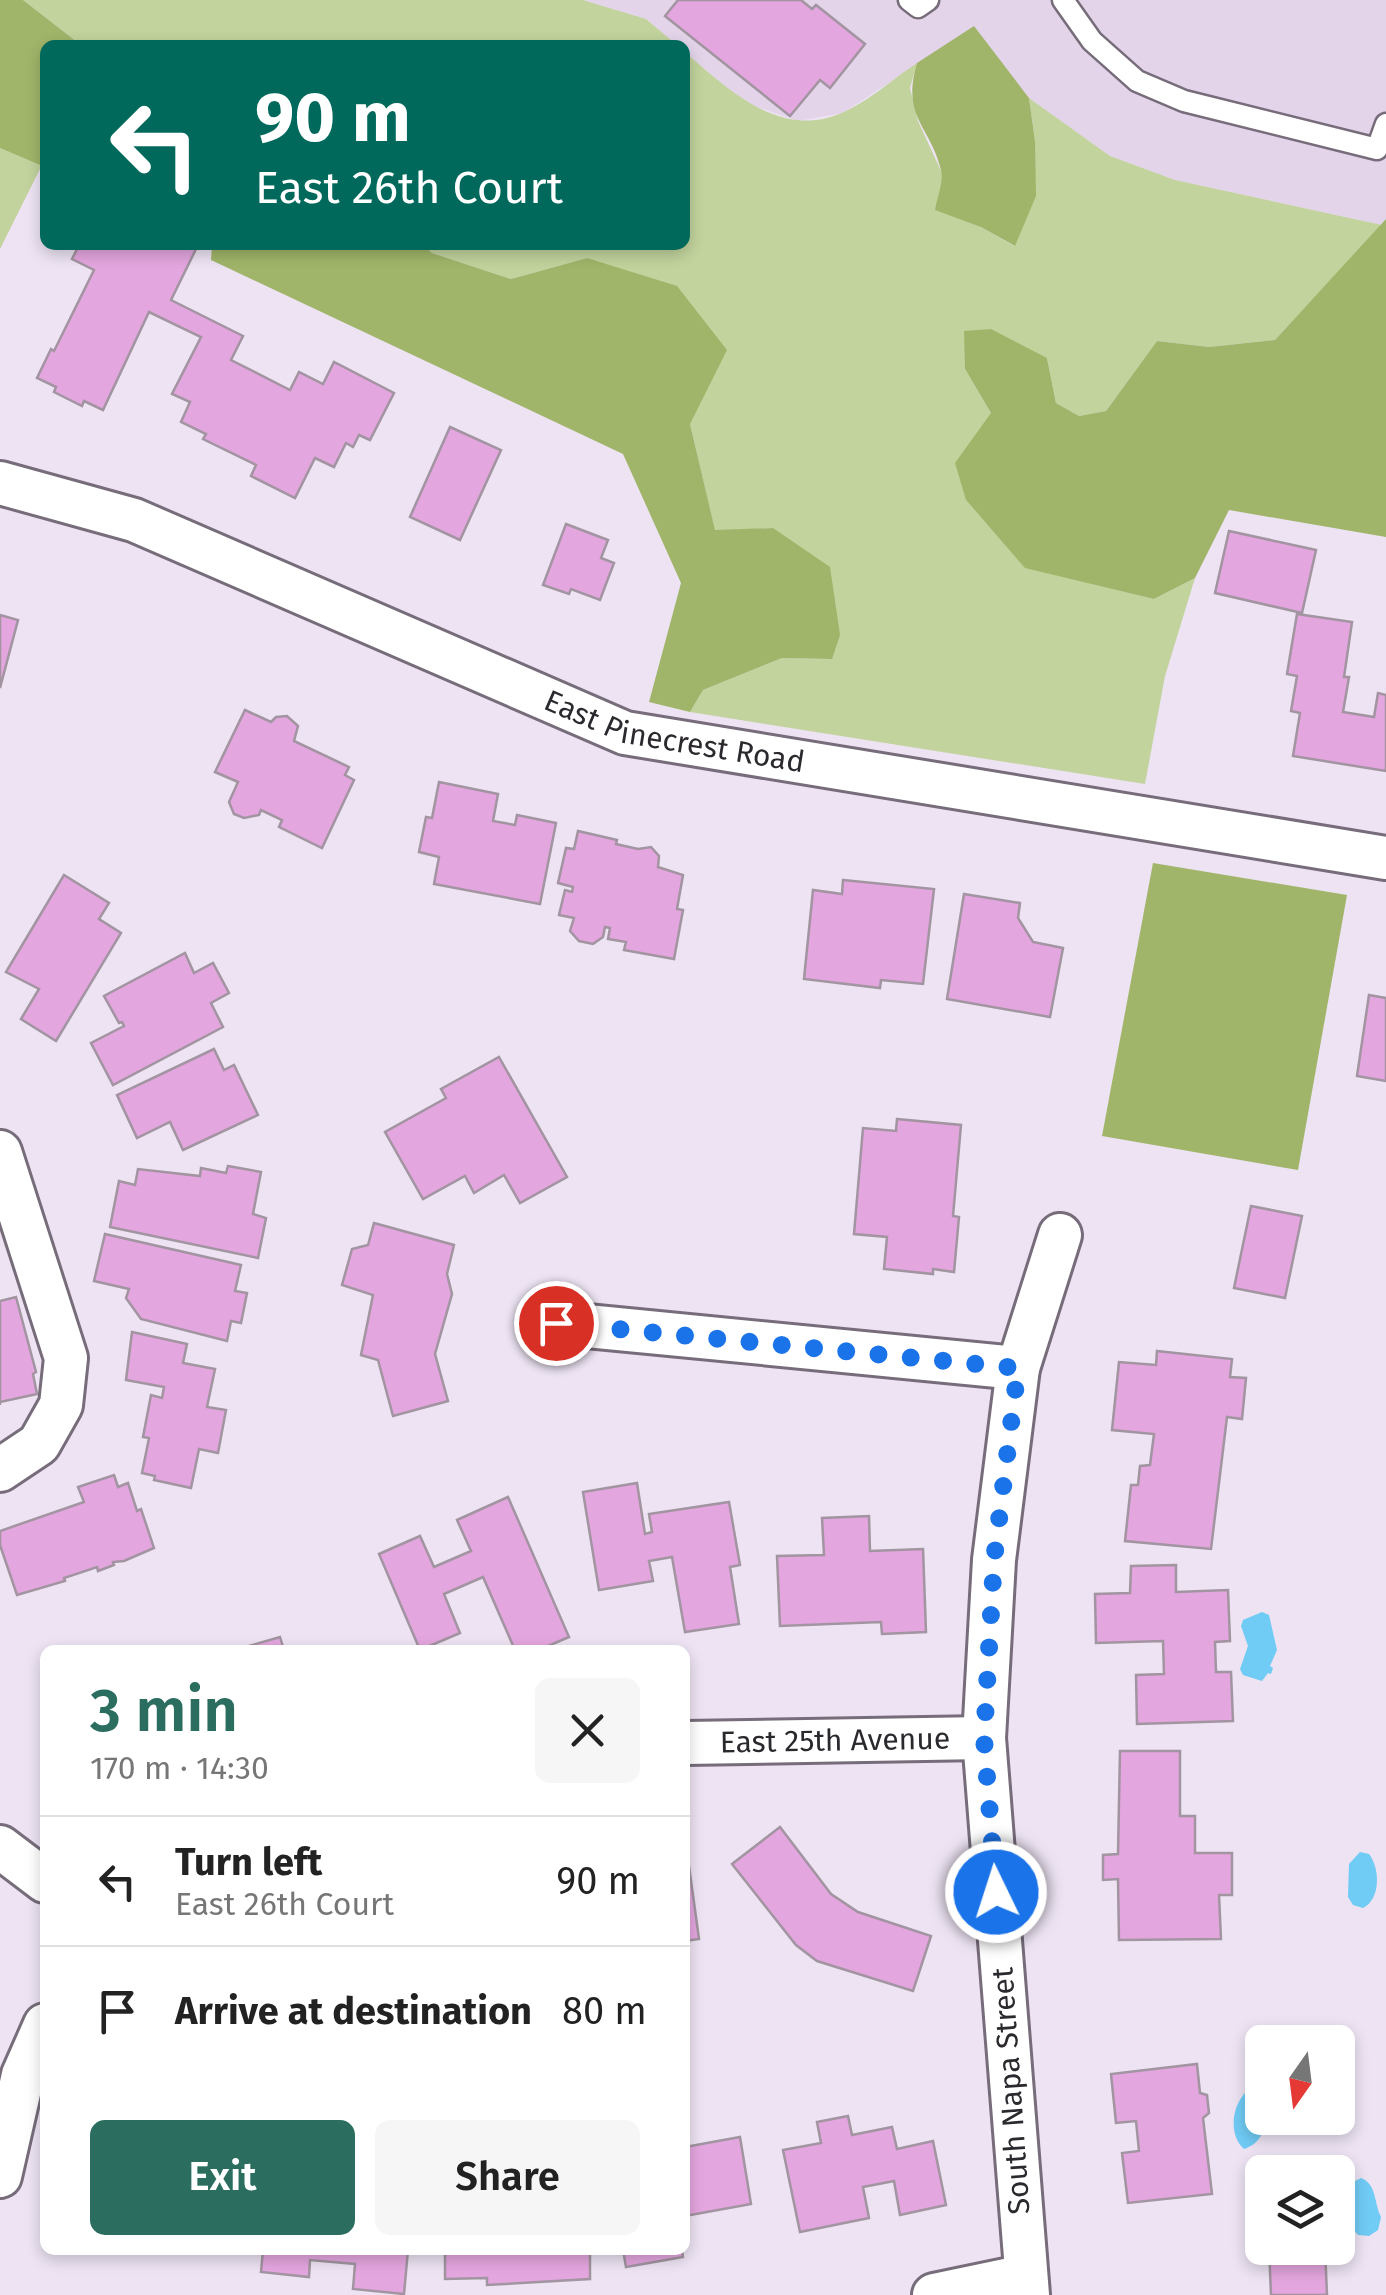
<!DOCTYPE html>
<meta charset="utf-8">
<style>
:root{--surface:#fff;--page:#f6f6f6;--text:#222;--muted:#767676;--line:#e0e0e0;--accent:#2b6e5f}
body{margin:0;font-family:"Fira Sans",sans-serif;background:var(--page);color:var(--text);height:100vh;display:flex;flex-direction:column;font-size:38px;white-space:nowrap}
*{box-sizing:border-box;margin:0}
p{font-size:32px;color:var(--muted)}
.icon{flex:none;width:55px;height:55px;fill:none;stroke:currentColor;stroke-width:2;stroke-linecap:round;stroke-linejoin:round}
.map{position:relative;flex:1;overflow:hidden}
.sheet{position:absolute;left:40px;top:1645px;width:650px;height:610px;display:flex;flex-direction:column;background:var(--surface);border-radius:15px;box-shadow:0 5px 15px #0003}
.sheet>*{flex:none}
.banner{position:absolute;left:40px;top:40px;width:650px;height:210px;border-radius:15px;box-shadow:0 5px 15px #0003;background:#00695c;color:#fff;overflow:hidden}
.needle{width:65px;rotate:194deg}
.controls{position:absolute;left:1245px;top:2025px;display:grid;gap:20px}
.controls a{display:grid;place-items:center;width:110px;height:110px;border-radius:15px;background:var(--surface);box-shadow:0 5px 15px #0003;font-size:50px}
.pin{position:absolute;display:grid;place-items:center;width:85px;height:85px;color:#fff;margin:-42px;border:5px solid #fff;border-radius:50%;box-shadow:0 2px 10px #0007}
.me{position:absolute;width:110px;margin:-55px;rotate:356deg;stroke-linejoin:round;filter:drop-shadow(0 0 8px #0008)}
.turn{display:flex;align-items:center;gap:35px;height:210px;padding:0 50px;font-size:45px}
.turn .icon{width:130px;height:130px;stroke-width:2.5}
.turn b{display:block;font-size:70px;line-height:85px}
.round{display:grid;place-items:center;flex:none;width:105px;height:105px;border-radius:15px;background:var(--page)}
.summary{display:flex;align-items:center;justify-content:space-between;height:170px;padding:0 50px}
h1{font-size:60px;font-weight:600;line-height:75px;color:var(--accent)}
.cta{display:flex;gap:20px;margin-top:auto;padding:20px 50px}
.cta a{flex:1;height:115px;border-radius:15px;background:var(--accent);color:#fff;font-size:40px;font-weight:600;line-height:115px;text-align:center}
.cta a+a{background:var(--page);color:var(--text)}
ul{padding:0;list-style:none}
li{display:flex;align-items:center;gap:30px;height:130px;padding:0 50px;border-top:2px solid var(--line)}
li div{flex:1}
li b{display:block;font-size:38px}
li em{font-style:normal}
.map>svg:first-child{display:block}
.built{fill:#e3d4ea}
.green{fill:#c2d39d}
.forest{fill:#a0b569}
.water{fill:#70cbf5}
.building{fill:#e4a6df;stroke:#a294a0;stroke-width:2.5}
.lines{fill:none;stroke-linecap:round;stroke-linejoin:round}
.service-casing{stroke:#766c7a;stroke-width:25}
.minor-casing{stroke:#766c7a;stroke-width:48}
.service{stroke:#fff;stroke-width:20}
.minor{stroke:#fff;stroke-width:42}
.route{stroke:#1a73e8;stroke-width:18;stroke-dasharray:0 32.4}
.labels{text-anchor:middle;stroke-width:8;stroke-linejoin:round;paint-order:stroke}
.street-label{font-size:30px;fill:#2c292e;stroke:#fff}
</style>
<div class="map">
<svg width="1386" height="2295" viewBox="0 0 1386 2295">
<rect width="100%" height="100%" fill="#ede3f3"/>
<!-- built -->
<path class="built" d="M583,0H1386V219L1382,225L1175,180L1110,156L1029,98L974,27L843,113L798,121L743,102L685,52V45H677L646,19Z"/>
<!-- green -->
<g class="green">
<path d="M23,0H583L646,19L677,45H81Z"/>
<path d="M685,52C729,90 781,141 844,112C870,100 894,78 917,63L910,88L918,121L942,173L981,227L1014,246L1035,141L1029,98L1110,156L1175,180L1382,225L1275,340L1209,347L1157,341L1106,411L1079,416L1056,403L1047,358L965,369L991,413L966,500L1025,567L1154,599L1195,578L1165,676L1145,784L690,712L703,690L782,658L831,659L773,528L715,531L690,424L587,258L511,279L432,253L424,245H685Z"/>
<path d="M0,148L42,165L0,249Z"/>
</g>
<!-- forest -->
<g class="forest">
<path d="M0,0H23L81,45H45V167L0,148Z"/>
<path d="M974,26L1029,98L1035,141L1036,196L1015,246L981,227L935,210C937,198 944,181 941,170C930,125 901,118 917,63Z"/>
<path d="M1386,219V537L1229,510L1195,578L1154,599L1025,568L966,500L955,463L991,413L965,369L964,331L991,329L1047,358L1056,403L1079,416L1106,411L1157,341L1209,347L1275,340Z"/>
<path d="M212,245H424L432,253L511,279L587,258L677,286L727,350L690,424L715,530L773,528L830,567L840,635L832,659L782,658L703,690L690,712L649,702L681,583L623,454L211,260Z"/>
<path d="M1153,863L1347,895L1298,1170L1102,1136Z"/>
</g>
<!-- water -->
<g class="water">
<path d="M1262,1612L1269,1615L1277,1650L1270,1666L1273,1668L1271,1674L1268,1673L1262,1681L1243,1675L1240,1669L1248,1646L1241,1626L1243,1620Z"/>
<path d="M1360,1852L1369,1854C1380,1868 1381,1899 1363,1908L1353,1905L1348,1897L1349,1864Z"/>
<path d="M1257,2085L1262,2088C1263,2111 1273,2139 1244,2149C1225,2132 1234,2093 1257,2085Z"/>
<path d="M1361,2178C1377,2184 1374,2204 1381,2217L1378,2230L1369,2236L1358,2235L1350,2226L1351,2189L1355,2181Z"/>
</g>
<!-- building -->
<g class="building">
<path d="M678,0H801L812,9L816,5L865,44L830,88L820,80L790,116L665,16Z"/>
<path d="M79,245H198L171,300L243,336L231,360L290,390L299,372L323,384L334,362L394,393L370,440L359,435L353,447L346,443L334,467L315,458L295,498L251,476L256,465L203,439L206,434L181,422L190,402L172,394L201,337L149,312L103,410L84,401L82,406L54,392L56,387L37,378L51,349L54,351L94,270L72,259Z"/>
<path d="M450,427L501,450L460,540L410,517Z"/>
<path d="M566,524L608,540L601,558L614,563L600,600L571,589L569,594L543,585Z"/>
<path d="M1229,531L1316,550L1302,613L1215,593Z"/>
<path d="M1297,614L1352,622L1344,677H1349L1343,712L1374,717L1378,693L1386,695V771L1293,756L1300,713L1291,711L1297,676L1287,674Z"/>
<path d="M0,615L18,620L0,688Z"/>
<path d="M245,710L271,722L276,717L287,716L298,726L294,741L349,767L345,775L354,780L322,848L279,827L282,820L261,810L259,815L244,818L234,814L229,802L238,782L215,772Z"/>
<path d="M439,782L498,794L493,821L515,825L517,815L556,823L540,904L434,884L439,857L419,852L426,817L432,818Z"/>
<path d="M578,831L617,840L616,844L638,849L651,847L659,856L658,867L683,875L677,909L683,910L674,959L624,950L626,942L608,939L610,928L605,927L603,937L593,944L579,941L570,931L574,918L559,915L565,890L572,892L573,887L558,883L566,848L574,849Z"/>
<path d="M64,875L109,903L99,919L121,933L56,1041L21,1019L39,989L6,972Z"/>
<path d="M843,880L934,889L923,984L881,980L880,988L804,979L813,890L842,894Z"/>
<path d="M964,894L1020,903L1018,918L1033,942L1063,948L1050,1017L947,999Z"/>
<path d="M185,953L194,973L213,963L229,993L211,1003L223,1027L113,1085L91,1043L124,1026L122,1022L119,1023L104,996Z"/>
<path d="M1369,995L1386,998V1081L1357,1076Z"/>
<path d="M214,1049L224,1070L234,1065L258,1115L183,1150L170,1122L137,1138L117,1095Z"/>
<path d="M499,1057L567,1177L520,1203L504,1175L474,1193L465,1176L423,1199L385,1132L446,1098L441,1089Z"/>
<path d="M897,1119L961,1125L953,1216L959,1217L954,1272L933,1269V1274L884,1269L887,1237L854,1234L863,1128L896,1131Z"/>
<path d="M228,1166L261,1172L253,1214L266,1218L258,1258L110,1227L119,1181L135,1185L138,1169L200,1176L201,1168L226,1173Z"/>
<path d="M1251,1206L1302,1216L1285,1298L1234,1288Z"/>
<path d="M374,1223L454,1245L447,1274L452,1294L435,1354L448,1401L393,1416L378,1360L361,1355L373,1295L342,1285L352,1249L368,1245Z"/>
<path d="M105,1234L241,1265L235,1291L247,1293L241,1323L231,1321L227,1341L141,1319L126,1298L129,1289L94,1281Z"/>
<path d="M16,1297L36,1372L33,1374L37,1394L0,1402V1405V1301Z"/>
<path d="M132,1332L187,1344L183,1363L215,1369L207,1407L226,1410L218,1453L199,1449L191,1488L154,1480L155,1476L142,1473L149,1438L143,1437L151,1395L162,1398L164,1387L126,1380Z"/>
<path d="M1157,1351L1232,1359L1230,1377L1246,1378L1242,1419L1227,1417L1211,1549L1125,1541L1131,1485H1138L1140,1466L1150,1465L1154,1434L1112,1430L1119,1362L1156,1365Z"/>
<path d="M114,1475L118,1487L128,1483L137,1511L141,1509L154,1548L124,1561L113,1562L114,1565L98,1571L97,1567L64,1578L65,1581L17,1595L0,1545V1531L84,1502L78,1487Z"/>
<path d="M637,1483L645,1534L652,1532L649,1514L729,1502L740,1565L730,1567L739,1624L685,1632L672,1557L649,1561L653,1581L599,1590L583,1492Z"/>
<path d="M508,1497L569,1637L539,1650H515L483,1577L444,1594L460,1633L420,1650L379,1554L420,1536L434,1567L471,1551L457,1520Z"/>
<path d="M869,1516L870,1551L923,1549L926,1632L882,1634L881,1622L780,1626L777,1556L824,1555L822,1518Z"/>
<path d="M1176,1565V1592L1228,1590L1230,1641L1215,1642L1216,1672H1231L1233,1721L1137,1724L1136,1675L1164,1674L1163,1641L1096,1643L1095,1594L1130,1593L1131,1566Z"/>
<path d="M280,1637L284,1650H235Z"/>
<path d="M1120,1751H1180V1816H1195V1853H1232V1895H1219L1221,1939L1119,1940L1118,1879L1103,1880V1855L1118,1854Z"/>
<path d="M780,1827L831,1894L858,1912L931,1936L913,1991L817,1961L796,1945L732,1864Z"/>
<path d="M685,1866H689L699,1939L685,1941Z"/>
<path d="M1197,2064L1200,2093L1207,2095L1209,2113L1203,2118L1212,2194L1128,2203L1122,2153L1139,2151L1136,2121L1116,2123L1111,2074Z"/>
<path d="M848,2116L852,2135L892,2127L897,2149L933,2141L946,2205L900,2215L894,2181L863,2187L869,2218L800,2232L783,2150L821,2143L817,2122Z"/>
<path d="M740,2137L751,2204L685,2216V2147Z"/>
<path d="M1269,2248H1325L1327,2295H1271Z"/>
<path d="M263,2250H408L404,2294L353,2289L355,2264L310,2260L309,2277L261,2272Z"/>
<path d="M445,2250H590V2279L487,2285V2278L445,2279Z"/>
<path d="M623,2250H682L683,2257L626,2267Z"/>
</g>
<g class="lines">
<defs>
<g id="service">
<path d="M909,0L918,7L928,0"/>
<path d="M1063,0L1092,41L1137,81L1184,101L1377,149L1386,124"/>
</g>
<g id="minor">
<path id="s1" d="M0,483L134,520L625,733L1386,858"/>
<path d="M0,1152L66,1358L61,1405L39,1444L0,1470"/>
<path d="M556,1323L1018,1368"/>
<path id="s2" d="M685,1743L984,1738"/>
<path d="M0,1847L45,1881"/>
<path d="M0,2176L23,2075L45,2025"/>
<path d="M934,2295L1025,2276"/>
<path d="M1028,2295L984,1738L994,1560L1018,1368L1060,1235"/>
</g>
</defs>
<!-- service casing -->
<use href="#service" class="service-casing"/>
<!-- minor casing -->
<use href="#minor" class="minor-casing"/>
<!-- service -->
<use href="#service" class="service"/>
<!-- minor -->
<use href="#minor" class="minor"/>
</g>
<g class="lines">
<!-- route -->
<path class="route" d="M556,1323L1018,1368L994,1560L984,1738L996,1892"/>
</g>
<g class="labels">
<!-- street labels -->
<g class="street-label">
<text dy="10" stroke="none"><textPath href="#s1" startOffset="722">East Pinecrest Road</textPath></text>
<text dy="10" stroke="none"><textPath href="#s2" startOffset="150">East 25th Avenue</textPath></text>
<text transform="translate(1011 2091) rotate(-94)" y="10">South Napa Street</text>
</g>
</g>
</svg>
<div class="controls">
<a><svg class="needle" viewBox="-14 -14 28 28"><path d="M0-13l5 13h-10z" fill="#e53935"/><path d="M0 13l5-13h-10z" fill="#767676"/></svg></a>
<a><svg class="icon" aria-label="layers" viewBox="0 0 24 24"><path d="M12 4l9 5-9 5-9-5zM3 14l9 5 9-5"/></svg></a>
</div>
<div class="pin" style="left:556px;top:1323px;background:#d93025"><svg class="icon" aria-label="arrive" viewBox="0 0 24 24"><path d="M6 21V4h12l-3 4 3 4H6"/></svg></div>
<svg class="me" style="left:996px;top:1892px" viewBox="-20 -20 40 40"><circle r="17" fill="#1a73e8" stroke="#fff" stroke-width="3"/><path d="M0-11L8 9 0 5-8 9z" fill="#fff"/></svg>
<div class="banner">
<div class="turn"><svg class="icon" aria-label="left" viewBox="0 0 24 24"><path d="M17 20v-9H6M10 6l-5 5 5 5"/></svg><div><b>90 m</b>East 26th Court</div></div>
</div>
<section class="sheet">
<div class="summary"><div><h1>3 min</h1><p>170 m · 14:30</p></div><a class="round"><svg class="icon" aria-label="close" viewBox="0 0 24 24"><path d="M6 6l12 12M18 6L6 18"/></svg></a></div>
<ul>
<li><svg class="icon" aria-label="left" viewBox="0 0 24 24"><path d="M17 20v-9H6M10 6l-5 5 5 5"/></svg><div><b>Turn left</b><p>East 26th Court</p></div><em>90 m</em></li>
<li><svg class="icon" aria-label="arrive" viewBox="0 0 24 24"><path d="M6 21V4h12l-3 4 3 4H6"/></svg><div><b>Arrive at destination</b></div><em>80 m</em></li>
</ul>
<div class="cta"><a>Exit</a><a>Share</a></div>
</section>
</div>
